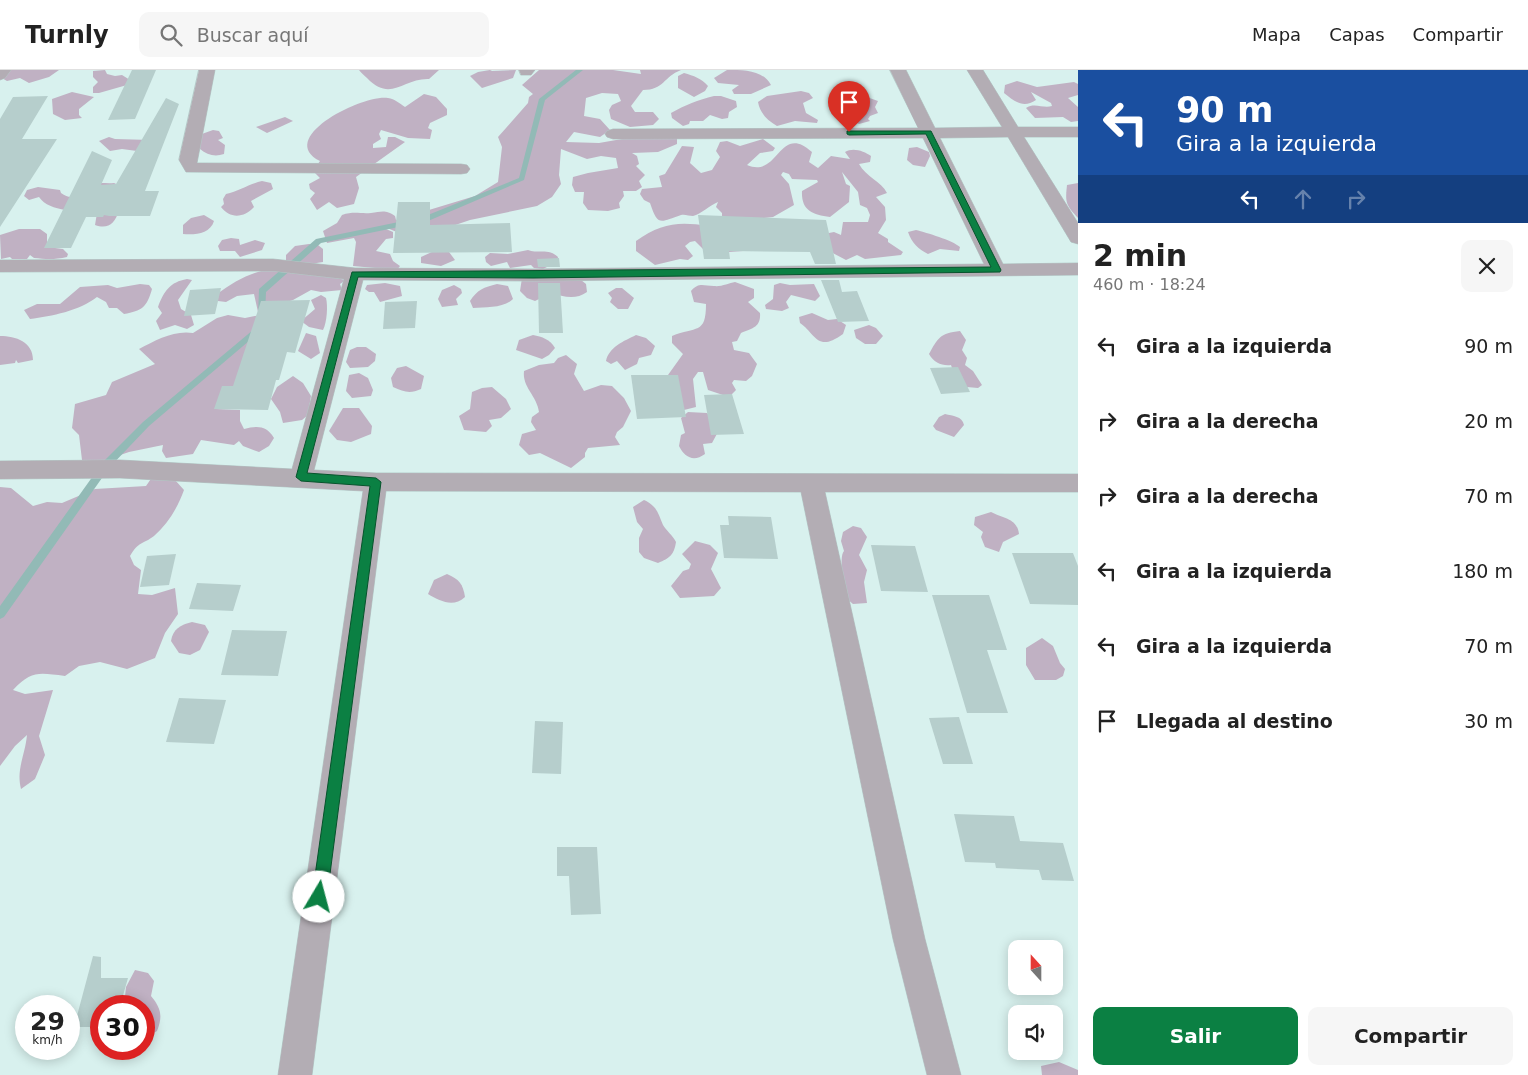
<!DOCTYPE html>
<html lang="es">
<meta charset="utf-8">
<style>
:root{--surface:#fff;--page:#f6f6f6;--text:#222;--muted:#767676;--line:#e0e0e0;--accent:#0b8043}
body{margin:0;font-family:"DejaVu Sans",sans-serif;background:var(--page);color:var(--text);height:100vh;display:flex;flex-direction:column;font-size:19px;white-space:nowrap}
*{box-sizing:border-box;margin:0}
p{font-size:16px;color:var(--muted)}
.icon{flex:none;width:28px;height:28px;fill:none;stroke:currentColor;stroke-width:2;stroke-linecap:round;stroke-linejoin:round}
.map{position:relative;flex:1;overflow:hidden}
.side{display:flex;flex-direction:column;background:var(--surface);width:450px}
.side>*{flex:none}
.top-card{background:#1a4fa0;color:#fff;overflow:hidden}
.needle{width:32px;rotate:339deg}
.buttons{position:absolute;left:1008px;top:870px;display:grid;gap:10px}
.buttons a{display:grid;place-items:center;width:55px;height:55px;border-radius:10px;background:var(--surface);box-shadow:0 2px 12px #0003;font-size:25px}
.speed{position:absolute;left:15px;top:925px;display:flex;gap:10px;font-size:25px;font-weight:700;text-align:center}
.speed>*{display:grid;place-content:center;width:65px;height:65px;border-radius:50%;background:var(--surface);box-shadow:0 2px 12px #0003;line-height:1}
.speed small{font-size:12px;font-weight:400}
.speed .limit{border:8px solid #d22;background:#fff;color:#111}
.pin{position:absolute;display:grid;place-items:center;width:42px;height:42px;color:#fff;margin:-51px -21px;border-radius:50% 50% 50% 0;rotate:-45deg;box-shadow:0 0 5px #0007}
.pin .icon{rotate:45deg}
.me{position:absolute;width:55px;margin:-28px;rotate:8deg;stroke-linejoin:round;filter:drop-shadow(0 0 4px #0008)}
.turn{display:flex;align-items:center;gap:18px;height:105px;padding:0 15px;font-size:22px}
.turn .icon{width:65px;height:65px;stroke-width:2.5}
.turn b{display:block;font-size:35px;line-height:42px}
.lanes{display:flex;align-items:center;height:48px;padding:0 15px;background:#0003;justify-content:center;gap:25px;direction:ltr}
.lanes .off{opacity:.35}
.round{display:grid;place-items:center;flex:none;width:52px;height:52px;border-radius:10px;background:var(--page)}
.head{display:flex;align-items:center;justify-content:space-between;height:85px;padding:0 15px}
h1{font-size:30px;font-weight:700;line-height:38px}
.primary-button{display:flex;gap:10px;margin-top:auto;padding:10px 15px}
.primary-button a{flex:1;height:58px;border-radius:10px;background:var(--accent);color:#fff;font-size:20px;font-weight:700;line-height:58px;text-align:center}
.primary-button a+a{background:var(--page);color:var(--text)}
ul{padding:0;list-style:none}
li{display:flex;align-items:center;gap:15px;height:75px;padding:0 15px}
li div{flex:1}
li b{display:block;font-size:19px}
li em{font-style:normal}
header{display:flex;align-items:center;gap:30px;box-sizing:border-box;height:70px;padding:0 25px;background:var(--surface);border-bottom:1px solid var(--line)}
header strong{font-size:24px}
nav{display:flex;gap:28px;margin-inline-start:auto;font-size:18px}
.search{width:350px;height:45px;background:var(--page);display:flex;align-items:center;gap:12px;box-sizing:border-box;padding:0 18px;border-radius:10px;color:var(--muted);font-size:19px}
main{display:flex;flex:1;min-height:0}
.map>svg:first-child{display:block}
.green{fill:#c0b1c3}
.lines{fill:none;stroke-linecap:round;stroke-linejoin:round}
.stream{fill:#92bab6;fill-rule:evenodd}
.building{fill:#b6cecc}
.minor-casing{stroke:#b4cac8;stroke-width:1}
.minor{fill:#b3adb4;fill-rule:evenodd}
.route{fill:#0b8043;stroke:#07532c}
</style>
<header>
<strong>Turnly</strong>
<div class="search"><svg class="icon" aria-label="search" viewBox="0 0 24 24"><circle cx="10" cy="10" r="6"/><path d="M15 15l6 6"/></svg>Buscar aquí</div>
<nav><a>Mapa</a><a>Capas</a><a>Compartir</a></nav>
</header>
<main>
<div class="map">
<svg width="1078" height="1005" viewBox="0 0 1078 1005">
<rect width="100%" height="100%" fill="#d8f1ee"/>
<!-- green -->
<g class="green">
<path d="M2,0H59L49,7L29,13L20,8L7,11L0,7Z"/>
<path d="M105,0L107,4L115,6L122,5L130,10L127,15L99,23H93V17L98,12L93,7V1Z"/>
<path d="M359,0H439L429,9C403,8 391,33 367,8C364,5 361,3 359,0Z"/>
<path d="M490,0L492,1L516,0L513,8L482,18L470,6L478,2Z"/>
<path d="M539,0H613L641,4L640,0H681C663,7 664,20 643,20L631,36L635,42H653L659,49L653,55L630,57L611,49L609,40L612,35L621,31L618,24L602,23L586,28L584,46L600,49L610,60L600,67L574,62L566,72L599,73L639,66L677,68V74L658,82L632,83L637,86L639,94L636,96L645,105L639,111L642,117L636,121H623L624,126L619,133L620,138L608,141L588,140L583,133L584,122H575L572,115L573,107L588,103L618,98L616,88L601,86L587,89L561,79L559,105L561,114L552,127L537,136L470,150L414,169L387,158L386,159L393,162V168L386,169L376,181L390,184L393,191L400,196L397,200L353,196L356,172L354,168L327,173L323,161L337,153L342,145C354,141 360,144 371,143C381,142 385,139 395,146L396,150L475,126L498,112L502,77L498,67L528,33L529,27L533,24L522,15Z"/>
<path d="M727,0C744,0 763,0 771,15L751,24H734L732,20L739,15L718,13L714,8Z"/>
<path d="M684,3C694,6 701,8 708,16L705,21L694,27L678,18V6Z"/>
<path d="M1017,11L1037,17L1074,12L1078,14V25L1068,28L1078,37V51L1071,52L1063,47L1035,48L1026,38C1035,32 1043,39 1052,36L1051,33L1031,22L1036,30C1023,39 1014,31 1004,23L1005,15Z"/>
<path d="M801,21L809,23L813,28L803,33L806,43L818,50L817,53L795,51L777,56C767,50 760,43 758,32L767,26Z"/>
<path d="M72,22L94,27L79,39V45L82,48L65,50L53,44L52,29Z"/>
<path d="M424,24L436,27L447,39V45L430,53L428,58L432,60L430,69L408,68L381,60L379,64L381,69L373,74V78L386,77L388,67H395L405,72L356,107L359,118L354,134L337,138L329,132L317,140L310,129L315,123L310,119L309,114L320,108L313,101L320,91C275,68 363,24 388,28C395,29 399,33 405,37Z"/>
<path d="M714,26H721L736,31L737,37L729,42L728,48L722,49L710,45L703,51H690L689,54L683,56L672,48L671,43C685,35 698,30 714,26Z"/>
<path d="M864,26L878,31L875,37L878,43L870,46L868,49L870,51L859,54L843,46L851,41L853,31Z"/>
<path d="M285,47L293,51L267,63L256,57Z"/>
<path d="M213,60L219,61L223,68L218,70L225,75L224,84C215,87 207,85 200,79L199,65Z"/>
<path d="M109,67L115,69L151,70L137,81L122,79L110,81L99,71Z"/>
<path d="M763,69L775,78L773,81L760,83L747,95C779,109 779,52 812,82L809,92L818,98L831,86L850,89L845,82C853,77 864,81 871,86L870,92L859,94C866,107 881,111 887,123L876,127L885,137L886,150L878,163L888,169V172L903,182L901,185L865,189L857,185L846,190L827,180L824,164L834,162L841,165L843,152H868L870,145L867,138L860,135L858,122L842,102L846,114L850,116L849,132L830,147C812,145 801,140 802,121L818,112L817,110L792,109L789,104L783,102L781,105L789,114L794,135L773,147L764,148L757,180L729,182L703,179L695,171L690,172L685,176L693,186L688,190L680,189L655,195L636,181V171C661,153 679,151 708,156L722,148V143L716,137L718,132C710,135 701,144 693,146C689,146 685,144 681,145C660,152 658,157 650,133L644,130L640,124L642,119L662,117L659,106L665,104L682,76L694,77L690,93L701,103L712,100L720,87L716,81L720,72L727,71L740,76Z"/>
<path d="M917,77L929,82L930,86L925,97L913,95L907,90L909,78Z"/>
<path d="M262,111L271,113L273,119L251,131L254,137C244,148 230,149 221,137L224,134L223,129L226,124C239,121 249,114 262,111Z"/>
<path d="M114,113L123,117C121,133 119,164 95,155L97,143C79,140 50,143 39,127L29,130L24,126L27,120L38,117L60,120L61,123C76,134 80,119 93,114C98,112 108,114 114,113Z"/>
<path d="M1078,113V148C1066,135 1065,133 1067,115Z"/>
<path d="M204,145L214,151C210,164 195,165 183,164V155L191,148Z"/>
<path d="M19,159H40L47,164V177L63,179L68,184L67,187C54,190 45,189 34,188L30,185L27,189H12L10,187L1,189L0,165Z"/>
<path d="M916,160C927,163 952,170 960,177L959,181L940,179L928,184C918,179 912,173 908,162Z"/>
<path d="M231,168L239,169L240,175L255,170L265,173L262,180L240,187L235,181H220L218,176L222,170Z"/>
<path d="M309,174L318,175L323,179V192L304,195L286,193V185L295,176Z"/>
<path d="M528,180C539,184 548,178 558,187L557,192L543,199L534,198L531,195L510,198L507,192L491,196L486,192L485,187L490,183L508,184Z"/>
<path d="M434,181L449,182L455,190L441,196L421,193V187Z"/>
<path d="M265,200L336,208L346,210L340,214L342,220L321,222L311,220L293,230L258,242L254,224L237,226L226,232L218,231L217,224C232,213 247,204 265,200Z"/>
<path d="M522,208L581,210L586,214L587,222C576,230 564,227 551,223L535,231L527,228L520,221Z"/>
<path d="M187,209L192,210L178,230L181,239L191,245L194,255L187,259L175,255L160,260L156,251L162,243L158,237C164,221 170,212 187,209Z"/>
<path d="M735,212L754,219V228L748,232L760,243C761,257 753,258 741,263L737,271L732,272L734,280L749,283L757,294L752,306L746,311L734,310L732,313L736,320L729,327L708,320L703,302H698L693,309L696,337L684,340L668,305L683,284L672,273V266C696,256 706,265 706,234L694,232L691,221C699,212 703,216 714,216C721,217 729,213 735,212Z"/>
<path d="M385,213L400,216L402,226L380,232L374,222H369L365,219L367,215Z"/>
<path d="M780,213L790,215L814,214L820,226L815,231L791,225L786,232L789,238L782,241L766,239L765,235L773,229L774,215Z"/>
<path d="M140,214L149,215L152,219C147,237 142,241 124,244L117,238H109L106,232L97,227C79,241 52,246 30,249L24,240L37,234H60L80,217L108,215L117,218Z"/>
<path d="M497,214L508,216L513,229C504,238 486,237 473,238L470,231C477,220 484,217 497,214Z"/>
<path d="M454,215L461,219L462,223L456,229L458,235L442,237L438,229L442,220Z"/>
<path d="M616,218H622L634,228L628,239H618L610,232L612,228L608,223Z"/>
<path d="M321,225L326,228C328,236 327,252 323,260L309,257L301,251L315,239L311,230Z"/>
<path d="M812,243L828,250L837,249L846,255L843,264C817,283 816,264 800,253L799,247Z"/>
<path d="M228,245L245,248L260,245L256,296L216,339L240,340V351L244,359C257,356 266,355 274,368L269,376L259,382L243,376L239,371L234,375L201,370L193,384L166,388L162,381L163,375L129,382L100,392L82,390L79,365L72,358L75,334L106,325L112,312L155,294L139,279C156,270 174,260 193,263L217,248Z"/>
<path d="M869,255L876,258L883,266L876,274H865L856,268L854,260Z"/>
<path d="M960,261L966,270L962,280L967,288L965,295L973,301L982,315L978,318L967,317L953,301L951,295C942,296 934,293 929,284C938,268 940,263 960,261Z"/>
<path d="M306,263L316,266L320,283L311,289L298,281Z"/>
<path d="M533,265C542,267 550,269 555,278L549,285L542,289L516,280L519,270Z"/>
<path d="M636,265L646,268L655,276L651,285L639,288L637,294L625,300L617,291L611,294L606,291C609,277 624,271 636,265Z"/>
<path d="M0,266C16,266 33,272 33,290L18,293L16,290L15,293L0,295Z"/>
<path d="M357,277H366L376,284L375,291L368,297L350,298L346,292L350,280Z"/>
<path d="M566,285L577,294L574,304L584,321L601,315L612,316L624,328L631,341L623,357L617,362L615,367L620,375L588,378L585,383V387L571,398L540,383L529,385L519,375L522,364L536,360L531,352L532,347L539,342C537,326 522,317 524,301L539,295L554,293L558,288Z"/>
<path d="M406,296L424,306L421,319C410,324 404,322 393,317L391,308L397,298Z"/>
<path d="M359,303L368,308L373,320L371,326L352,328L346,321L349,305Z"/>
<path d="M293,306L303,313L311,326L308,345L302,350L283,353L280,342L271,329L277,317Z"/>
<path d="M492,317L506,329L511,339L501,348L489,350L492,356L486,362L464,360L459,346L470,339L472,322L482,318Z"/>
<path d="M343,338H359L372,356L371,364L351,372L337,370L329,361Z"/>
<path d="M688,342L707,343L719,360L712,373L703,374L705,384C694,392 685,388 679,376L681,365L685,363L681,348Z"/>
<path d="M945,344C953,346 962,346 964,355L954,367L936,360L933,356L939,347Z"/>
<path d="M155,403L175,410L184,420C178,437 168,454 154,466C142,475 139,471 130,486L134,495L141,500L138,524L152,525L175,518L178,544L165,563L155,588L127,599L100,592L79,596L65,606C39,603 32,600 13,620L25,624L53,620L39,666L45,685L35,709L21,719C16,699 25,686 27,665L15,676L0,696V417L11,418L33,436L47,432L62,433L95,419L146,416Z"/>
<path d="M644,430C657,436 658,443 663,455C666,460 673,466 676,472C674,485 670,488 658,493L644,488L639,482V468L643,459L637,452L633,437Z"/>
<path d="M991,442C1004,449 1017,448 1019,464L1003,472L999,482L985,477L981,467L983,462L974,455L975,447Z"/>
<path d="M853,456L861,458L867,467L859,485L867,500L864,512L867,533L853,534L846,528C845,518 838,488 844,481L841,471L843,462Z"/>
<path d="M695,471L710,475L718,483L711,499L721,518L714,526L680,528L671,516L683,501L689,499L691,494L682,484Z"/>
<path d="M447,504C459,509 463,514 465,527C453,538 440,531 428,524L434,510Z"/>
<path d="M192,552L205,555L209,562L200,580L190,585L179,583L171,571C173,559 180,555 192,552Z"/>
<path d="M1042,568L1053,576L1060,593L1065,599L1063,606L1056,610H1035L1026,595V578Z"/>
<path d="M135,900L148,903L154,911L151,926C161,938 163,946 157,961L144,969V936H124L126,917Z"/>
<path d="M1059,992L1078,1000V1005H1042L1041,996Z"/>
</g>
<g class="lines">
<!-- stream -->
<g class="stream">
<path d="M576,0H583L545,30L524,110L428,151L321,173L266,222L265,245L264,247H258L259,219L316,169L423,147L519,108L539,29Z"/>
<path d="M259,255L262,256V260L149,356L109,398L4,547L0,549V536L103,392L143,352Z"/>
</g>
</g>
<!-- building -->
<g class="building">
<path d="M132,0H156L135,49L108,50Z"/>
<path d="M48,26L22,69H57L0,157V49L13,27Z"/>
<path d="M166,28L179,34L145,121H159L150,146H109L104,145L103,147H86L71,178H44L92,81L112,90L101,115L116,114Z"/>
<path d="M398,132H430V155L510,153L512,182L393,183Z"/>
<path d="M698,145L826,150L836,194H815L810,182L729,181L730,189H704Z"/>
<path d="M559,188L560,197H538L537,189Z"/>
<path d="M821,210H839L842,222L857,221L869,251L838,252Z"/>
<path d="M538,213H560L563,263H539Z"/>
<path d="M221,218L215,244L184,246L190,220Z"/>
<path d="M310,230L295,283L287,282L279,310H276L268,340L214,339L222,316H233L261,231Z"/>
<path d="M417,231L415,258L383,259L385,232Z"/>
<path d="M958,297L970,322L941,324L930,298Z"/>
<path d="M631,305H678L686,347L637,349Z"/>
<path d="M732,324L744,364L711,365L704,325Z"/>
<path d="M728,446L771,447L778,489L724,488L720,455H729Z"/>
<path d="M871,475L915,476L928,522L881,521Z"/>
<path d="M1012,483H1073L1078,496V535L1030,534Z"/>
<path d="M176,484L169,515L140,517L147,486Z"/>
<path d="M197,513L241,515L233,541L189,539Z"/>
<path d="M932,525H989L1007,580H987L1008,643H967Z"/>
<path d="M232,560L287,561L278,606L221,605Z"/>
<path d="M179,628L226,630L214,674L166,672Z"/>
<path d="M959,647L973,694H943L929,648Z"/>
<path d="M535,651L563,652L561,704L532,703Z"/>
<path d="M954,744L1014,746L1020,771L1063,773L1074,811L1042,810L1039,800L996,798L995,793L965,792Z"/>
<path d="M557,777H597L601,844L571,845L569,806H557Z"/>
<path d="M93,886L101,887V908H128L120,936H101V957H74Z"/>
</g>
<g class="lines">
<defs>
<g id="minor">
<path d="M0,0H11L5,8L0,10Z"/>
<path d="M199,0H215L197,93L461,94L467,95L470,99L467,103L461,104L186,102L179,90Z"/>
<path d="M519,0H535L531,5H521Z"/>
<path d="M890,0H906L935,58L1002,57L967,0H983L1018,57H1078V67H1024L1078,153V174L1071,172L1008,67L940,68L1003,194L1078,193V205L533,211L363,210L314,400L376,403L1078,404V422H825L925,869L961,1005H927L893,869L801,422L386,421L312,1005H278L363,421L120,408L0,409V391L120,390L292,399L344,209L273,201L0,202V190L273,189L355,198L533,199L984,194L923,68L613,69L607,67L605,64L607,61L613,59L918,58Z"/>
</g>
</defs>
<!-- minor casing -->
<use href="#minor" class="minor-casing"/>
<!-- minor -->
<use href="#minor" class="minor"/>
</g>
<!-- route -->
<path class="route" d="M847,61H931L1001,200L1000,202L533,208L358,207L307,403L376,408L381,412L327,827L324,832L319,834L314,832L312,827L370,416L301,411L296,407L352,202L991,197L926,64L849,65L847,64Z"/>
</svg>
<div class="buttons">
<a><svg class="needle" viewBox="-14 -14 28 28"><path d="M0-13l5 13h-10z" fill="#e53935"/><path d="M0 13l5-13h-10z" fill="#767676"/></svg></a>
<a><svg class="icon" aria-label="sound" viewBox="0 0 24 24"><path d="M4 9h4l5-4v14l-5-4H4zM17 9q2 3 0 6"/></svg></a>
</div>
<div class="speed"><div>29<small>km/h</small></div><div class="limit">30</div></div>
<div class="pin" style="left:849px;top:62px;background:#d93025"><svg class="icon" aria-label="arrive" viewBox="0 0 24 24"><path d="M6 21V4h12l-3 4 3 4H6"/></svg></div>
<svg class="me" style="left:319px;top:827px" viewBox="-20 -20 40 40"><circle r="19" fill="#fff"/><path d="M0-13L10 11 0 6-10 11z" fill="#0b8043"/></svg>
</div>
<section class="side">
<div class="top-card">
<div class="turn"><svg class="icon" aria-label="left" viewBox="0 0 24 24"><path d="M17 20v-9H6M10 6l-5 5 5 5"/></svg><div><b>90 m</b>Gira a la izquierda</div></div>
<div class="lanes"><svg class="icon" aria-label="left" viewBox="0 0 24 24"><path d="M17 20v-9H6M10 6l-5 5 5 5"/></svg><svg class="icon off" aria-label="ahead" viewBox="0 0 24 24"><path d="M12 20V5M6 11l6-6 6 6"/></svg><svg class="icon off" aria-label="right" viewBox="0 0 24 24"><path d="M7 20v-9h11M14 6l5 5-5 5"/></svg></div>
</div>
<div class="head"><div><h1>2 min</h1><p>460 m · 18:24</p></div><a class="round"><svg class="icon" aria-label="close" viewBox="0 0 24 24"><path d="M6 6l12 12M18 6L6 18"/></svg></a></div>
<ul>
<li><svg class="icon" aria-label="left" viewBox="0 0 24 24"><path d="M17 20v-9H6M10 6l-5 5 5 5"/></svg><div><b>Gira a la izquierda</b></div><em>90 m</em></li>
<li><svg class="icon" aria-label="right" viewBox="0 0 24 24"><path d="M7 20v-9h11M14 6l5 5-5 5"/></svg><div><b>Gira a la derecha</b></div><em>20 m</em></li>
<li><svg class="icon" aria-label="right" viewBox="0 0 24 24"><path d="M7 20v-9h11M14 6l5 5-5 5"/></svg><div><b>Gira a la derecha</b></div><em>70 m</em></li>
<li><svg class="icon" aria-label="left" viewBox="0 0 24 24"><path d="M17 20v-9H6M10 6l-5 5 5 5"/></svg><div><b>Gira a la izquierda</b></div><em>180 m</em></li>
<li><svg class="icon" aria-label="left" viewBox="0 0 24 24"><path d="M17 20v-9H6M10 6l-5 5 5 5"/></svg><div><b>Gira a la izquierda</b></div><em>70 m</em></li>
<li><svg class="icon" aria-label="arrive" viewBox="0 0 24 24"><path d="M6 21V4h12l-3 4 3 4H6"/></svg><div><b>Llegada al destino</b></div><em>30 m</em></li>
</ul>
<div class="primary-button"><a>Salir</a><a>Compartir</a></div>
</section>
</main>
